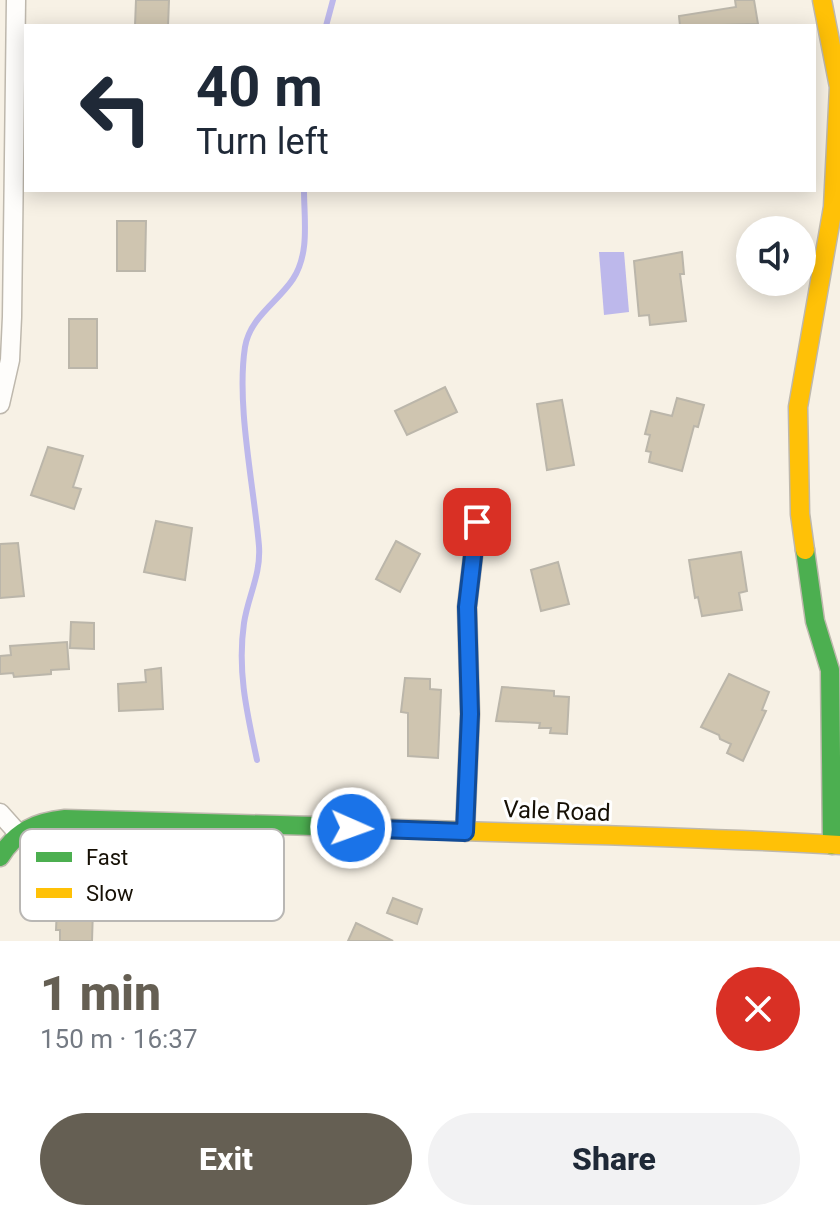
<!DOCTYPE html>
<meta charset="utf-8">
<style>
:root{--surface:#fff;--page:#f2f2f3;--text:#1f2937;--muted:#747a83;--accent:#655f53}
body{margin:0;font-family:Roboto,sans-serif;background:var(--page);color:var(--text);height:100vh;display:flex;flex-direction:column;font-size:30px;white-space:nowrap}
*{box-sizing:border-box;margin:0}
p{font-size:26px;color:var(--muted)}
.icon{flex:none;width:44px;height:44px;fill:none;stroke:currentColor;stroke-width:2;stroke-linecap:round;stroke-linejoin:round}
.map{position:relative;height:941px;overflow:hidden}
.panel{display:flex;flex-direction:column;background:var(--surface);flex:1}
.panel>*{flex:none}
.top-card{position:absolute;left:24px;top:24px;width:792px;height:168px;border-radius:0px;box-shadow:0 4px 20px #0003;background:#fff;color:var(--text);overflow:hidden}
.controls{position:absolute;left:736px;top:216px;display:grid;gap:16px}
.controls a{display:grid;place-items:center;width:80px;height:80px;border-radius:50%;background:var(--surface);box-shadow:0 4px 20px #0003;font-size:40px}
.pin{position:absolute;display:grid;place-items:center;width:68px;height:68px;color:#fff;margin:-34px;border-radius:16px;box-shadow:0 4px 12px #0006}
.me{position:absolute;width:88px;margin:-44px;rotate:92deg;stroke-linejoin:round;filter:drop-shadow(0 0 6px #0008)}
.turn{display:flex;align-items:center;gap:28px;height:168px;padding:0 40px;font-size:36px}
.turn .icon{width:104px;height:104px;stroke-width:2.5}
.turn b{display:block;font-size:56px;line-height:68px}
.round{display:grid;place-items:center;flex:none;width:84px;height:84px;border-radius:42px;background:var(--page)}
.summary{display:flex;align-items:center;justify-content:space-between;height:136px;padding:0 40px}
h1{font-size:48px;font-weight:800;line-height:60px;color:var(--accent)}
.cta{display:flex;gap:16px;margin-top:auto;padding:16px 40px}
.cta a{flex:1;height:92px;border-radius:48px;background:var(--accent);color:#fff;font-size:32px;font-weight:800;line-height:92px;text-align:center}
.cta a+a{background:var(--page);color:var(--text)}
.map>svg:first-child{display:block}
.water{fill:#bdb8eb}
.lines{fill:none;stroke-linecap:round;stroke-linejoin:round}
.stream{stroke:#bdb8eb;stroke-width:6}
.building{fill:#cfc5b0;stroke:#bbb6aa;stroke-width:2}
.street-casing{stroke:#beb8ad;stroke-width:21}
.fast-casing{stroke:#beb8ad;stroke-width:21}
.slow-casing{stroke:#beb8ad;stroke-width:21}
.street{stroke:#fefdfb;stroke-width:18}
.fast{stroke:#4caf50;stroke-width:18}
.slow{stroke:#ffc107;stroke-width:18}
.route-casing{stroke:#114b97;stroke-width:20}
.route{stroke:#1a73e8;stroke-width:14}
.labels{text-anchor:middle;stroke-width:6;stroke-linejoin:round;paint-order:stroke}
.street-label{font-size:24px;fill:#161005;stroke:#fff}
.key{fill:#fff;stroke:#b9b7b4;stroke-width:2}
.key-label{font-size:22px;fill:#161005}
</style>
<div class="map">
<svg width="840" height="941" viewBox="0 0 840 941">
<rect width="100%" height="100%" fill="#f7f1e5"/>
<!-- water -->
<path class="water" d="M599,252H624L629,312L604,315Z"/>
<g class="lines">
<!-- stream -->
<g class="stream">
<path d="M326,26L333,0"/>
<path d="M257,760C247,713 237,671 244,623C248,596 261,575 259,546C254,487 236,405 245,347C250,317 278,302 293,279C310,253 304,219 304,190"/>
</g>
</g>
<!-- building -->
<g class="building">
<path d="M136,0H169L168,26H135Z"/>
<path d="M735,0H754L758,24L680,26L679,16L736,7Z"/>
<path d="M117,221H146L145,271H117Z"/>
<path d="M682,252L684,274H680L686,321L650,325L649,315L639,316L634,261Z"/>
<rect x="69" y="319" width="28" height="49"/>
<path d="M445,387L457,412L407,435L395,411Z"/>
<path d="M677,398L704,405L698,427L694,426L682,471L649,462L651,452L646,451L650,435L645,434L651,411L672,416Z"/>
<path d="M562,400L574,465L547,470L537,404Z"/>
<path d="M48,447L83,456L73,487L81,489L74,509L31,495Z"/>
<path d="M156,521L192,528L185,580L144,572Z"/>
<path d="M396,541L420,554L400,592L376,579Z"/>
<path d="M18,543L24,596L0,598V544Z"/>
<path d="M741,552L747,591L739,593L742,610L702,616L698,597L695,598L689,560Z"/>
<path d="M558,562L569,604L541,611L531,570Z"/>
<path d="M71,622L94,623V649L70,648Z"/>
<path d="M67,642L69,669L51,670V674L14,677L13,673L0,674V656L11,655L10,646Z"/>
<path d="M161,668L163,709L119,711L118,684L146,682L145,670Z"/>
<path d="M729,674L769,692L762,710L766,711L743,761L727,753L731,744L720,739L719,735L701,727Z"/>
<path d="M405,678L430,679V689L441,690L438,758L408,756V713L401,712Z"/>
<path d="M502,687L554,691V696L569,697L567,734L550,733L551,728H539L540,723L496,721Z"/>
<path d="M393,898L422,909L417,924L387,913Z"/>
<path d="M57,907L93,908L92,941H60V930H56Z"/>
<path d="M356,923L393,941H348Z"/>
</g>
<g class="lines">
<defs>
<g id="street">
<path d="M0,404L10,360L12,317L16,0"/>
<path d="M0,813L17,832"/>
<path d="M465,832L470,714L467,607L477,522"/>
</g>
<g id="fast">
<path d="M805,550L815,621L830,670L832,845"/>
<path d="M0,857C16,831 36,822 65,819L349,827"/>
</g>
<g id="slow">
<path d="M805,550L800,514L798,407L833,207L839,87L822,0"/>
<path d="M349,827C513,834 677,835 840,845"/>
</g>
</defs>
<!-- street casing -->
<use href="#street" class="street-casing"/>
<!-- fast casing -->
<use href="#fast" class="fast-casing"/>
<!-- slow casing -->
<use href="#slow" class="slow-casing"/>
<!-- street -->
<use href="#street" class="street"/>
<!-- fast -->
<use href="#fast" class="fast"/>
<!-- slow -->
<use href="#slow" class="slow"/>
</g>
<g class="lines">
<defs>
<path id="route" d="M351,828L465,832L470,714L467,607L477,522"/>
</defs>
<!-- route casing -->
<use href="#route" class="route-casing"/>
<!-- route -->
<use href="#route" class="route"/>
</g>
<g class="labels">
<!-- street labels -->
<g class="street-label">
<text transform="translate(557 811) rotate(2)" y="8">Vale Road</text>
</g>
</g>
<!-- legend -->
<rect x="20" y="829" width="264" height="92" rx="12" class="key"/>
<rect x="36" y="852" width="36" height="10" fill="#4caf50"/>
<rect x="36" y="888" width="36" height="10" fill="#ffc107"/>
<g class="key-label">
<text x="86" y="865">Fast</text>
<text x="86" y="901">Slow</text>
</g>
</svg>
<div class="controls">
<a><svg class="icon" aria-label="sound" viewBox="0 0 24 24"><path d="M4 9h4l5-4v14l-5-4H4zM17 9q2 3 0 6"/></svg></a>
</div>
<div class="pin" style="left:477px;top:522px;background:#d93025"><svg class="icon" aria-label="arrive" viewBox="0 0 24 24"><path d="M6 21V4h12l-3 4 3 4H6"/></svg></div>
<svg class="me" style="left:351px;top:828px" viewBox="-20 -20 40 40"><circle r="17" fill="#1a73e8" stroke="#fff" stroke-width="3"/><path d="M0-11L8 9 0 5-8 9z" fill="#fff"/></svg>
<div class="top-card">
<div class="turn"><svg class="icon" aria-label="left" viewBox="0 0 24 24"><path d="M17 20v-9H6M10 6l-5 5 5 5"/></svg><div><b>40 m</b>Turn left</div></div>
</div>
</div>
<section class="panel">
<div class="summary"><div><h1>1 min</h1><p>150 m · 16:37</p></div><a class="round" style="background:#d93025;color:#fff"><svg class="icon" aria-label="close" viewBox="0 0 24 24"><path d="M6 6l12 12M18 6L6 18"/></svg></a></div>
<div class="cta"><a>Exit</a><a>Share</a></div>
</section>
